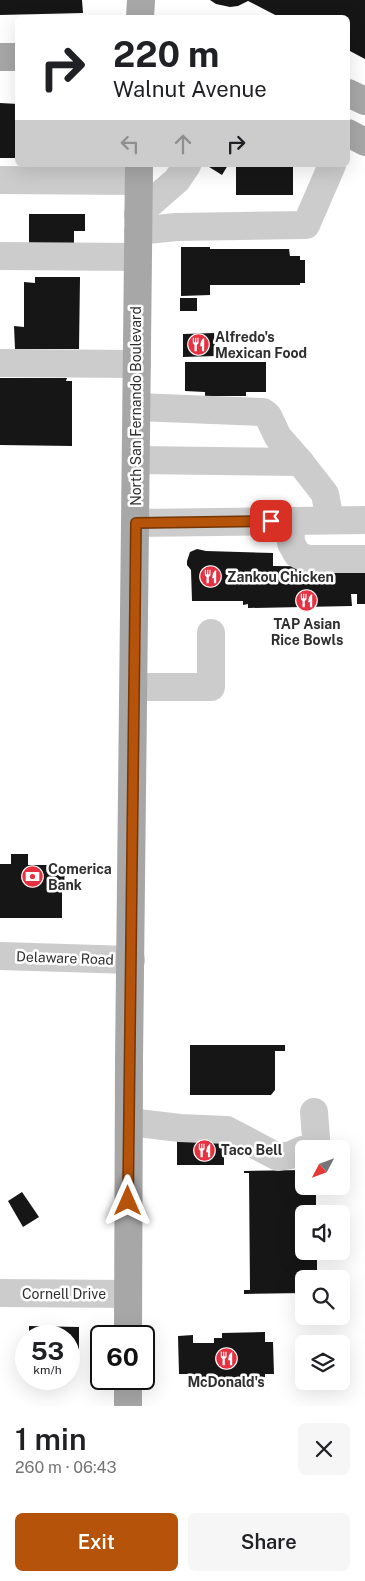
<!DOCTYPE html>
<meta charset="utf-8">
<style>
:root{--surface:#fff;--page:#f6f6f6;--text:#202124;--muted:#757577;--accent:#b45309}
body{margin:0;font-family:"Public Sans",sans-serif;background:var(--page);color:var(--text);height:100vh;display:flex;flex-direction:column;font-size:19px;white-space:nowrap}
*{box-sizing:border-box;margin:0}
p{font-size:16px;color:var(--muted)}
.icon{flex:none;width:28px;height:28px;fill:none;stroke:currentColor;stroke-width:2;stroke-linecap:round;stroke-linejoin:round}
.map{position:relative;height:1406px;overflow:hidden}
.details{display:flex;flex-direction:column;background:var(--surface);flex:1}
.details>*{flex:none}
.guide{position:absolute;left:15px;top:15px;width:335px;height:152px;border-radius:8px;box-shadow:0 5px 20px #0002;background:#fff;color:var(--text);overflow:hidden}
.needle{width:32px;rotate:229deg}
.buttons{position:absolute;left:295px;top:1140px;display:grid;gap:10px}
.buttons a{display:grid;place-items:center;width:55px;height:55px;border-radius:8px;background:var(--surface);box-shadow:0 5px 20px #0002;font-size:25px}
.speed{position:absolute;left:15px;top:1325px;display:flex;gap:10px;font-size:25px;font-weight:700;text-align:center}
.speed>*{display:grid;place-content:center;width:65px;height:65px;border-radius:50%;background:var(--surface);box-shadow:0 5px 20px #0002;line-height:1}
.speed small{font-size:12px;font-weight:400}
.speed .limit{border:2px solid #111;border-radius:8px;background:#fff;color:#111}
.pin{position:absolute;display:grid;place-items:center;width:42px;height:42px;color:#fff;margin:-21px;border-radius:10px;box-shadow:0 2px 8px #0006}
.me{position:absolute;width:55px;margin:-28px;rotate:0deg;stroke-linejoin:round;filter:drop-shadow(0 0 4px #0008)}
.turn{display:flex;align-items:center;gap:18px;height:105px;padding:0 15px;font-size:22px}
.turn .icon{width:65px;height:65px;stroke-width:2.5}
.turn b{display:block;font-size:35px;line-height:42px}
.lanes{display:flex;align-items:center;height:48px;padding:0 15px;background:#0003;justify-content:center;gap:25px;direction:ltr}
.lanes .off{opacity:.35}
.round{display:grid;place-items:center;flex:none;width:52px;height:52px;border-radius:8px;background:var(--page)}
.head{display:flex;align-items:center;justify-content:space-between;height:85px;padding:0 15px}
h1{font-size:30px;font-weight:600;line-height:38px}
.primary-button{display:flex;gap:10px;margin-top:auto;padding:10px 15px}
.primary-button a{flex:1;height:58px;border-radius:8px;background:var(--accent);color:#fff;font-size:20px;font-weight:600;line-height:58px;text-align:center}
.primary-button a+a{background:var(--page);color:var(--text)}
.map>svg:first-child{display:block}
.building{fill:#161616}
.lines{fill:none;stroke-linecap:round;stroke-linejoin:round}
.minor{stroke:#ccc;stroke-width:28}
.major{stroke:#a7a7a7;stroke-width:28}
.route-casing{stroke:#753606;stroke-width:12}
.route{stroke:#b45309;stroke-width:9}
.labels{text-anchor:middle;stroke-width:5;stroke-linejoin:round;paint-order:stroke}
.poi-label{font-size:14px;font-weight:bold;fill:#2f2f2f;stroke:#fff;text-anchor:start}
.street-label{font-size:14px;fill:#2f2f2f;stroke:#fff}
</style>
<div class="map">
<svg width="365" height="1406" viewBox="0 0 365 1406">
<rect width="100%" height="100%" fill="#fff"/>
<!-- building -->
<g class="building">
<path d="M0,0H82L83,13L0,15Z"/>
<path d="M210,0H365V59L348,50V18H281L248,1L238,6L230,7L216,4Z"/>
<path d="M0,103L18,104V158H0Z"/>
<path d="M206,165H228L222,175Z"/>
<rect x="236" y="165" width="57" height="30"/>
<path d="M29,214H85V231H74V243H29Z"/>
<path d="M181,247H210V249H289L290,256H300V260H305V283H300V285H210V295L181,296Z"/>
<path d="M35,277H80L79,349H15L14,326L24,327V282L35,283Z"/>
<rect x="180" y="298" width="17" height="13"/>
<path d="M214,333L216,356L183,357V334Z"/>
<path d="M185,362H266V392H246V396H205V392L185,391Z"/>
<path d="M0,378H67L66,381H72V446L0,445Z"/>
<path d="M197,549L206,551L273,553V566L365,567V604H357V594H351L352,606L248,608V604L243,605V601H192L191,570L187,565V561L190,552Z"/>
<path d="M11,854H28V865H65L64,888H62V918H0V864H11Z"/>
<path d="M190,1045H285V1051H275V1090L271,1095H190Z"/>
<path d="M177,1137L224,1138V1165H177Z"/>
<path d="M304,1170V1186H316V1214H304V1251H317V1279H304V1293L244,1294V1290H250L249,1173H244V1171Z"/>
<path d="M22,1192L39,1217L23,1227L8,1201Z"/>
<path d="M29,1326L79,1327V1363H69V1336H29Z"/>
<path d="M265,1332V1342H273L274,1374H265V1377L194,1378V1374H179L178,1336L193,1335V1343H214V1338H222V1333Z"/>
</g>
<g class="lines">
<!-- minor -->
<g class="minor">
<path d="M0,180L139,181"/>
<path d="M138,214L177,180L187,165"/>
<path d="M138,231L176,227L306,225L332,165"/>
<path d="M0,256L137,257"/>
<path d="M0,363L137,364"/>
<path d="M136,460L300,462L278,437L268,416L263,412L137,407"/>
<path d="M300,462L325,494L330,520"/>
<path d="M290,521L291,543L297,554L307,559H365"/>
<path d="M136,523L365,520"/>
<path d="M134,687H211V633"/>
<path d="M0,956L131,960"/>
<path d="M314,1112L316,1138"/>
<path d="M129,1122L180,1128L227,1130L278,1157L291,1155L302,1150"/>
<path d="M0,1293L128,1294"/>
</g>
<!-- major -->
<g class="major">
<path d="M140,18L141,0"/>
<path d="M0,57H18"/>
<path d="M348,93L365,101"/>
<path d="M348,133L365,142"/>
<path d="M128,1336L129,1061L139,165"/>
<path d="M128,1379V1406"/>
</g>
</g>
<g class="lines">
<defs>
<path id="route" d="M128,1201L136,523L271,521"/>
</defs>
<!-- route casing -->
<use href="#route" class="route-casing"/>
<!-- route -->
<use href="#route" class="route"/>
</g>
<!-- icons -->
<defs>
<symbol id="restaurant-disc" viewBox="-11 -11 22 22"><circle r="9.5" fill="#e73040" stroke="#fff"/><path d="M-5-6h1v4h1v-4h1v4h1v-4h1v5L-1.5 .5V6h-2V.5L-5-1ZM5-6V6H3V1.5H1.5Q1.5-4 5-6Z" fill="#fff"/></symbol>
<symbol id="bank-disc" viewBox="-11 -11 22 22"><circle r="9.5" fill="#e73040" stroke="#fff"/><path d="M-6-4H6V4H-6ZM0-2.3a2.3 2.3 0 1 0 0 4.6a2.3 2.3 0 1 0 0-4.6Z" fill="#fff"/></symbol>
</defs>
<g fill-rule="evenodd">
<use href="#restaurant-disc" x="186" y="332" width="25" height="25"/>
<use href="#restaurant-disc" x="198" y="564" width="25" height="25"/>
<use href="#restaurant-disc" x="294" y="588" width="25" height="25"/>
<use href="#bank-disc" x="20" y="864" width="25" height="25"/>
<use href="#restaurant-disc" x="192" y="1138" width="25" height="25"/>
<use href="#restaurant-disc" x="214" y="1346" width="25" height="25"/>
</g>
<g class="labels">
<!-- poi labels -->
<g class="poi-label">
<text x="215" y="342">Alfredo's<tspan x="215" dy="16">Mexican Food</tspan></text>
<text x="227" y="582">Zankou Chicken</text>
<text x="307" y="629" text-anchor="middle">TAP Asian<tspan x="307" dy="16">Rice Bowls</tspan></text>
<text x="48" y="874">Comerica<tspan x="48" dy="16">Bank</tspan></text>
<text x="221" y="1155">Taco Bell</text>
<text x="226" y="1387" text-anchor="middle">McDonald's</text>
</g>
<!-- street labels -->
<g class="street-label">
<text transform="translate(136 406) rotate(-90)" y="5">North San Fernando Boulevard</text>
<text transform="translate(65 958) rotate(2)" y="5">Delaware Road</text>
<text x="64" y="1299">Cornell Drive</text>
</g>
</g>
</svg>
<div class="buttons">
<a><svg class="needle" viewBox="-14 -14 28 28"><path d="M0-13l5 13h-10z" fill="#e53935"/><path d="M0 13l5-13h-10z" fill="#757577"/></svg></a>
<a><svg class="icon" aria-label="sound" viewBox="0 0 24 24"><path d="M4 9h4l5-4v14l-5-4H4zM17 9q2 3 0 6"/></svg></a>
<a><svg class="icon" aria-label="search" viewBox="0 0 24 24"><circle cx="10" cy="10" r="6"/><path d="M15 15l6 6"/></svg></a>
<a><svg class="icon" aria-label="layers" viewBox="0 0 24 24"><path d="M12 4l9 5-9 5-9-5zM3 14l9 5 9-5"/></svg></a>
</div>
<div class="speed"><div>53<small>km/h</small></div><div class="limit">60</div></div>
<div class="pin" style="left:271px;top:521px;background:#d93025"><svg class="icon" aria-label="arrive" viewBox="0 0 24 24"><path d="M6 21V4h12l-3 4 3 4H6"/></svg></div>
<svg class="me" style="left:128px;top:1201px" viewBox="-20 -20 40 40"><path d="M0-17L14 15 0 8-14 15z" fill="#b45309" stroke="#fff" stroke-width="4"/></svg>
<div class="guide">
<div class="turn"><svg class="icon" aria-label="right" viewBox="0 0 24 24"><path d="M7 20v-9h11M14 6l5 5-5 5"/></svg><div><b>220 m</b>Walnut Avenue</div></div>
<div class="lanes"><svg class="icon off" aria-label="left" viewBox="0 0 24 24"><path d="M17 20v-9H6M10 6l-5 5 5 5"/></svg><svg class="icon off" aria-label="ahead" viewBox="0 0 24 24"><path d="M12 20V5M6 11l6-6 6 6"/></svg><svg class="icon" aria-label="right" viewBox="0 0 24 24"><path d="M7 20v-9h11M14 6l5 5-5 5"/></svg></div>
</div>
</div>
<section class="details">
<div class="head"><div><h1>1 min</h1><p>260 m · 06:43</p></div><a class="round"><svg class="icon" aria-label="close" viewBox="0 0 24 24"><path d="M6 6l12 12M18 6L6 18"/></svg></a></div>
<div class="primary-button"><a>Exit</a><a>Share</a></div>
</section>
